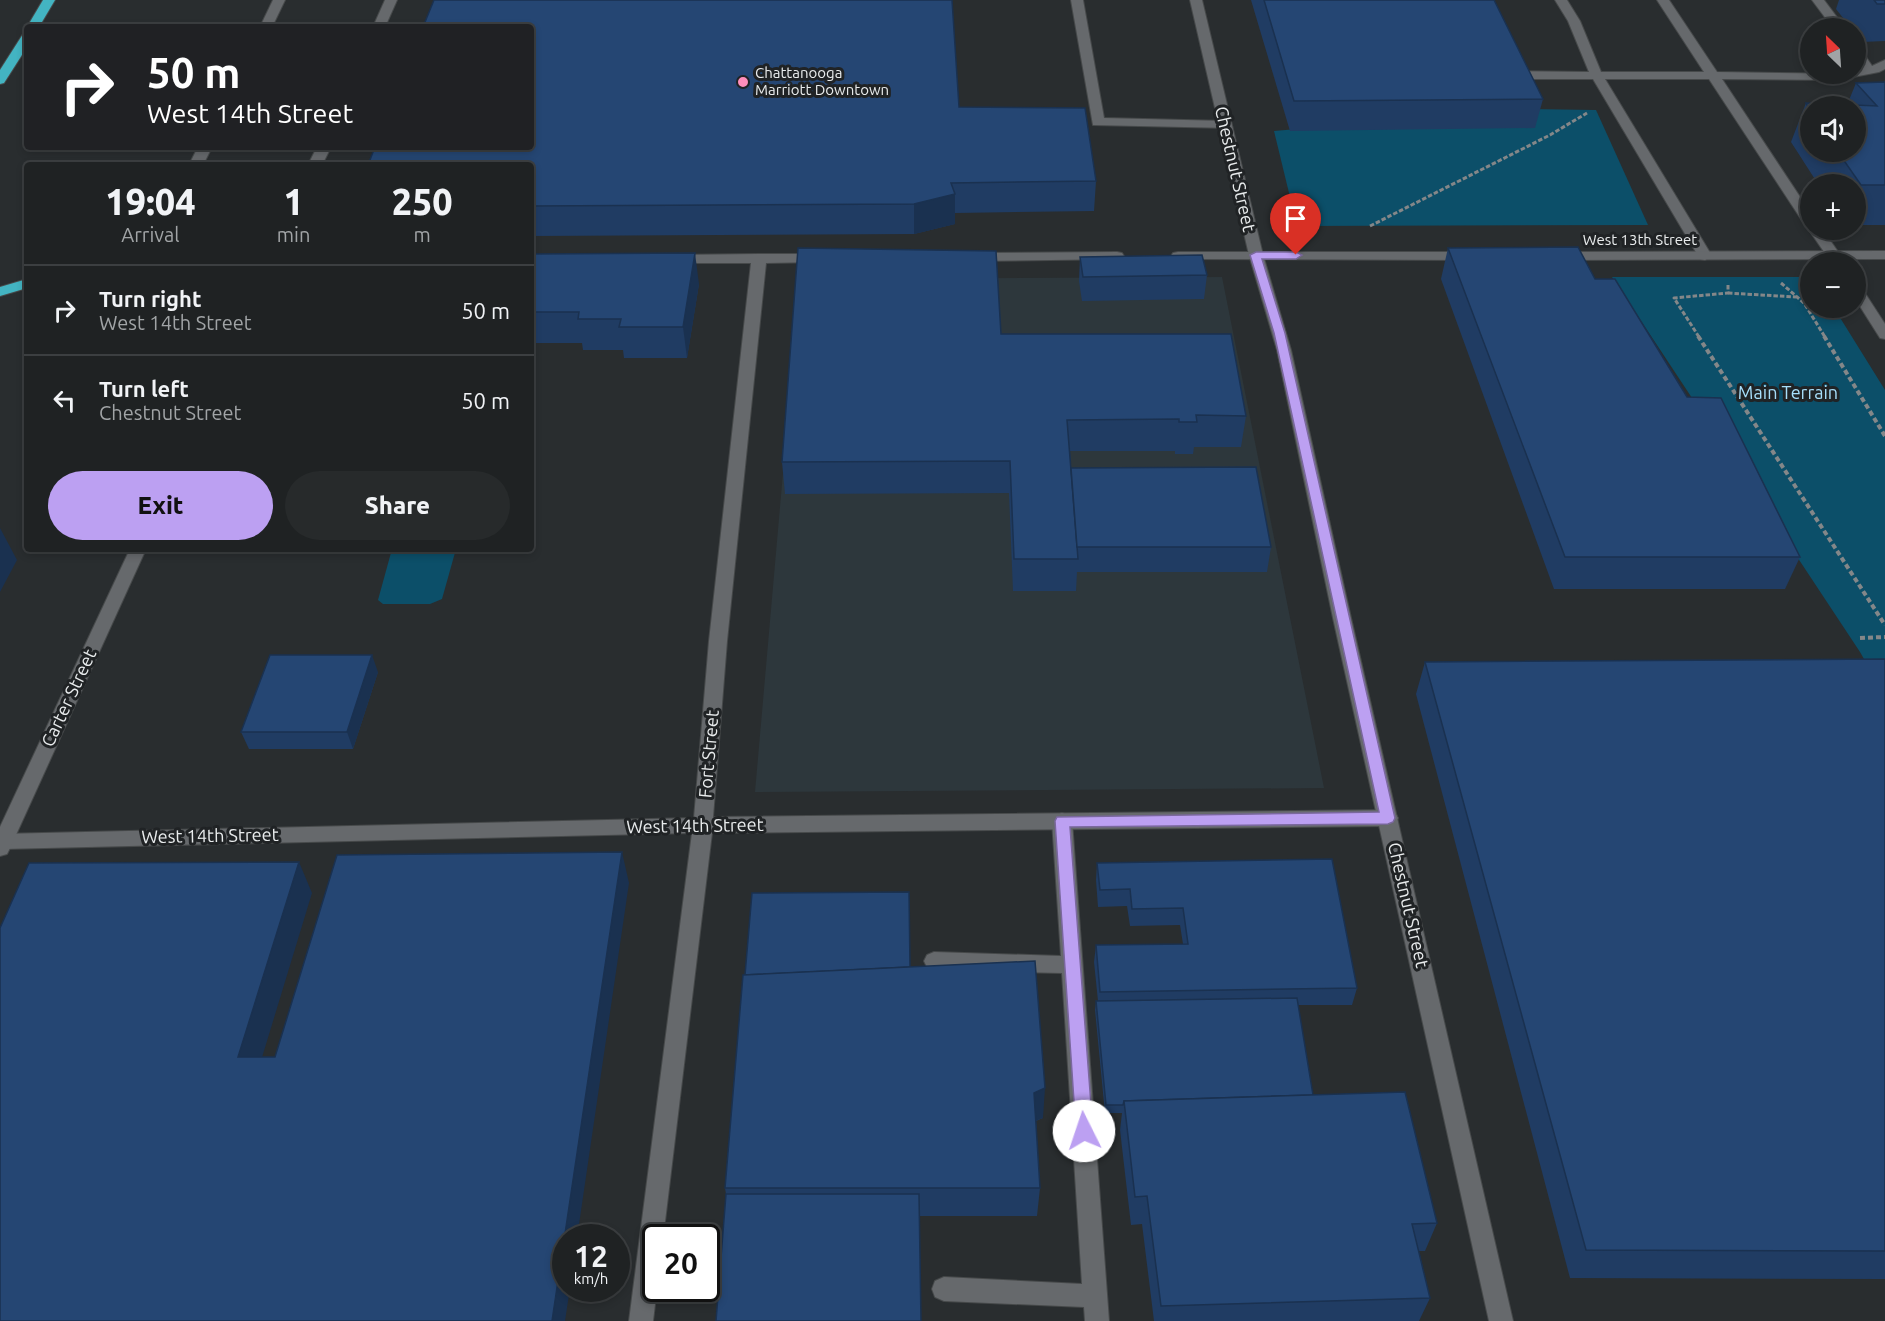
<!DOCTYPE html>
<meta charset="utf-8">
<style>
:root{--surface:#1f2223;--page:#272a2b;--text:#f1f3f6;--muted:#a1a4a6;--line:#3c3f41;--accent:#bca0f2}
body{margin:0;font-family:Ubuntu,sans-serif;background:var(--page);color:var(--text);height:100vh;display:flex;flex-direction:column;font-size:22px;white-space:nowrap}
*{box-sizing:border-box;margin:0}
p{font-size:20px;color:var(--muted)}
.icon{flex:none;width:33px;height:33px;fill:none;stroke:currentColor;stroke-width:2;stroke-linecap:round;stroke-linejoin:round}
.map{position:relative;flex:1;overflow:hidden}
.details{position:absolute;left:24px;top:162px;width:510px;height:390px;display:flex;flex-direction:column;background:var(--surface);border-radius:6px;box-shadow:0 3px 9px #0003,0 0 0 2px var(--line)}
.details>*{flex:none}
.guide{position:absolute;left:24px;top:24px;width:510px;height:126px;border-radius:6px;box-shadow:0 3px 9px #0003,0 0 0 2px var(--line);background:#202124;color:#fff;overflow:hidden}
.needle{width:39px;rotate:335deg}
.controls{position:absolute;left:1800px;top:18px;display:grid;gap:12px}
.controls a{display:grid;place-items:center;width:66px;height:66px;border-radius:50%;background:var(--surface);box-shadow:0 3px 9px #0003,0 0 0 2px var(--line);font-size:30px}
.speed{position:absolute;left:552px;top:1224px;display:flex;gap:12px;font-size:30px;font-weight:700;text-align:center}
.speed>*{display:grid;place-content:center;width:78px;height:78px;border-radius:50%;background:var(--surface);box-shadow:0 3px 9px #0003,0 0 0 2px var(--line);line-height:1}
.speed small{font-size:15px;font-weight:400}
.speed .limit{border:3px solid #111;border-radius:9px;background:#fff;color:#111}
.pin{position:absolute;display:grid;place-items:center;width:51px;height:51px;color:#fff;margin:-62px -26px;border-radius:50% 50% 50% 0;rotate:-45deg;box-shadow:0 0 6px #0007}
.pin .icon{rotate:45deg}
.me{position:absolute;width:66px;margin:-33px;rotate:356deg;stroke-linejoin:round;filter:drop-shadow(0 0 4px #0008)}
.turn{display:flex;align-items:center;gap:21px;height:126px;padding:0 24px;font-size:27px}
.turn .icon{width:78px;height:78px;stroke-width:2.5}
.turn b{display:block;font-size:42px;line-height:51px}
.eta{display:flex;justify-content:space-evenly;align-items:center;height:102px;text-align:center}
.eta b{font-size:36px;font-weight:800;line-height:42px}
.action{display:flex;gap:12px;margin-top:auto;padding:12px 24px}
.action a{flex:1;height:69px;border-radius:36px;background:var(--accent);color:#111;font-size:24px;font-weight:800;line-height:69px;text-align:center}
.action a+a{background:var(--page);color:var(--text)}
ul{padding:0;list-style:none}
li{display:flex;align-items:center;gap:18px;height:90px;padding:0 24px;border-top:2px solid var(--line)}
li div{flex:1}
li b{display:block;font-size:22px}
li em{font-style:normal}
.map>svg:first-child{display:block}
.built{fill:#2d373c}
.green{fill:#0c4f69}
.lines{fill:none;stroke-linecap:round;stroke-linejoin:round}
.lane-casing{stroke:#46494a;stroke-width:2}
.street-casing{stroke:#46494a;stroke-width:2}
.secondary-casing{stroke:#46494a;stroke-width:2}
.highway-casing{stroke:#46494a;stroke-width:2}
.path-far1{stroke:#848789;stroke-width:3;stroke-dasharray:4.5 2;stroke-linecap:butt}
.path{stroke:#848789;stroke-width:4;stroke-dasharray:5 3;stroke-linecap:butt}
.lane{fill:#66696c;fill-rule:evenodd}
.street{fill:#66696c;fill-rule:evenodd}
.secondary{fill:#66696c;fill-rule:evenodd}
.highway{fill:#43b4c2;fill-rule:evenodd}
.wall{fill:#203c63;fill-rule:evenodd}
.shaded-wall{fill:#1a3150}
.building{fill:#254673;stroke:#1a3150;stroke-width:1.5}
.route{fill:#bca0f2;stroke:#7a689d;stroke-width:1.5}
.poi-dot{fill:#ff8ebb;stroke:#202325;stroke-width:2}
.labels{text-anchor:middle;stroke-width:6;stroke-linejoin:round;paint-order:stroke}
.far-poi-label{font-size:15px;fill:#e9eced;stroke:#202325;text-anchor:start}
.far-street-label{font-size:15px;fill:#e9eced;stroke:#202325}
.street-label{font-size:18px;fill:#e9eced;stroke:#202325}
.park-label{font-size:18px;fill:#a7dffb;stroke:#202325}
</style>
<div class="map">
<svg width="1885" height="1321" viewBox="0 0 1885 1321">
<rect width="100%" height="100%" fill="#292d2f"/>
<!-- built -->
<path class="built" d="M1222,277L1324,788L755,792L800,279Z"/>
<!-- green -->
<g class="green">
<path d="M1526,109L1596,110L1648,225L1297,226L1274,131Z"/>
<path d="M1612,277H1810V308H1834L1885,390V696L1860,652Z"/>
<path d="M392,549H456L442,599L430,604H383L378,600Z"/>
</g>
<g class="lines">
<defs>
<g id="lane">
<path d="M273,0H285L272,27H260Z"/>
<path d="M1071,0H1083L1104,118L1225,121L1231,125L1230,128L1093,125Z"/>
<path d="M1555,0H1567L1580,21L1601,72H1704L1657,0H1669L1717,72L1856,74V70L1862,69L1856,59V47L1860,48L1872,66L1885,60V69L1879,72L1838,80L1722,79L1810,212V226L1803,222L1709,79H1605L1712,256L1705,260L1700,259L1593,79H1509L1503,75L1509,71L1589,72L1568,21Z"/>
<path d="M1812,0H1824L1845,28H1833Z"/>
<path d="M198,147H212L203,165H189Z"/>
<path d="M1810,228L1823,230L1845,262H1831L1809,230Z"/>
<path d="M1856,286L1861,287L1885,324V339L1880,338L1856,300Z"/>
<path d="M1062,813L1069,816L1072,821L1109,1321H1085L1084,1307L944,1301L935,1297L932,1289L935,1281L944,1277L1082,1284L1062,973L934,970L927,967L924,961L927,955L934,952L1061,956L1052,821L1055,816Z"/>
</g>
<g id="street">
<path d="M1885,251V259L1559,260L1552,256L1559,252Z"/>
<path d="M1117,252L1122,253L1124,256L1122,259L974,261L967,257L974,253Z"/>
<path d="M1178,252H1471L1478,256L1471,260L1173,259L1171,256L1173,253Z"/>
<path d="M757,254H820L827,258L820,262L766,263L727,641L713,817L1388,810L1395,813L1398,818L1395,823L1388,826L712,833L663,1238H656L657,1288L653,1321H629L692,833L3,849L0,848V834L694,818L709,641L751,263H671L664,259L671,255Z"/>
</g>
<g id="secondary">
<path d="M385,0H397L385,27H373Z"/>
<path d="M1190,0H1202L1263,255L1291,350L1351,618L1513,1321H1489L1333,618L1277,350L1249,255Z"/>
<path d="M317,147H331L322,165H308Z"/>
<path d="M130,549H146L10,848L7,854L0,856V827Z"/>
</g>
<g id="highway">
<path d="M43,0H55L39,27H27Z"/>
<path d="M27,33V47L4,83L0,84V70L23,34Z"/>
<path d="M27,279V288L0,296V287Z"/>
</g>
</defs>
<!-- lane casing -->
<use href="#lane" class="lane-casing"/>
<!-- street casing -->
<use href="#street" class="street-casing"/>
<!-- secondary casing -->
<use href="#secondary" class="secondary-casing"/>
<!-- highway casing -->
<use href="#highway" class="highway-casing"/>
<!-- path-far1 -->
<g class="path-far1">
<path d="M1370,226L1550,135L1587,113"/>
<path d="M1781,283L1804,303L1825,337"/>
<path d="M1728,293L1796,297"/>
<path d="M1699,337L1674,298L1728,293V283"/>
</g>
<!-- path -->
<g class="path">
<path d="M1698,336L1885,625"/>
<path d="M1824,336L1885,436"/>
<path d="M1860,638L1885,637"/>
</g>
<!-- lane -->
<use href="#lane" class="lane"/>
<!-- street -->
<use href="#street" class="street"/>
<!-- secondary -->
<use href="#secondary" class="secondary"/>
<!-- highway -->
<use href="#highway" class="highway"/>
</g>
<!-- wall -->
<g class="wall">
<path d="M1251,0H1494L1543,99L1535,128L1290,131Z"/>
<path d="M1839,0H1885V41L1862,42L1856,33V28H1851L1836,9Z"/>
<path d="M1885,82V225H1856V184H1818L1791,142L1806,103L1847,105L1856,83ZM1810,106L1856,152H1810Z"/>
<path d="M959,107L1096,181L1094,211L955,213V224L914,234L531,236V165Z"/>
<path d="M1448,248L1595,279L1687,397L1800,557L1785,589H1554L1441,279Z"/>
<path d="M531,254L699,284L687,358H624L623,350H583L582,343H531Z"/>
<path d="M1080,257L1207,275L1204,299L1082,301L1079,281Z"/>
<path d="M1001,334L1246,416L1241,447H1194L1193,454H1175V451H1070L1071,468L1271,547L1267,572H1077L1076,591H1013L1009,493L785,494L782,462Z"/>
<path d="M1885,659V1279L1570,1278L1416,694L1425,662Z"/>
<path d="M378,672L353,749H249L241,732Z"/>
<path d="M1097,863L1357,988L1352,1005H1298L1313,1095L1437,1223L1425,1251H1419L1430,1298L1419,1321H1154L1142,1224L1131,1225L1120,1130L1122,1113H1105L1095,1010L1096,1001H1098L1094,962L1096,945L1183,944L1180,925L1130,926L1127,906L1098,907L1096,880Z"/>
<path d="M910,967L1043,1118L1036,1121L1040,1188L1037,1216H920L726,1194L725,1188Z"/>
</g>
<!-- shaded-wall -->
<g class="shaded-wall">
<path d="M955,194V224L914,234V204Z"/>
<path d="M695,253L699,284L687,358L683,327Z"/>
<path d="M0,528L17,560L0,592Z"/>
<path d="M372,655L378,672L353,749L347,732Z"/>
<path d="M622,852L629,883L577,1238H566V1288H570L565,1321H552Z"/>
<path d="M299,862L312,893L253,1087L238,1057Z"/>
<path d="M1045,1088L1043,1118L1032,1122L1034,1093Z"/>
</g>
<!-- building -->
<g class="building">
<path d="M434,0H952L959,107L1085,108L1096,181L951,183L955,194L914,204L531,206V165H368L375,147H531V27H423Z"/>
<path d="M1264,0H1494L1543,99L1294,101Z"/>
<path d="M1874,0H1885V4H1877Z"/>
<path d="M1885,82V185H1861L1838,152H1856V106H1810V110L1806,103L1877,106L1856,83Z"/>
<path d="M1578,247L1595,279H1615L1687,397L1721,398L1800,557H1565L1448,248Z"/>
<path d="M798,248L996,251L1001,334H1231L1246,416L1196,415L1197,422H1179V419L1067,420L1078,559H1014L1010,461L782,462Z"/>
<path d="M695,253L683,327H619L621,319H578L579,312H531V254Z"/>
<path d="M1202,255L1207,275L1083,277L1080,257Z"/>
<path d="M1256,467L1271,547H1077L1071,468Z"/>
<path d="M270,655H372L347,732H241Z"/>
<path d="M1885,659V1251L1586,1250L1425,662Z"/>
<path d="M622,852L552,1321H0V928L29,863L299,862L238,1057H275L337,855Z"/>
<path d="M1332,859L1357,988L1100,992L1096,945L1188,944L1183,908L1132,909L1130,889L1100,890L1097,863Z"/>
<path d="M909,892L910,967L745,975L752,893Z"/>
<path d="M1035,961L1045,1088L1034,1093L1040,1188H725L743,975Z"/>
<path d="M1297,998L1313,1095L1124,1101L1123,1105H1106L1096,1001Z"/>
<path d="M1405,1092L1437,1223L1412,1224L1430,1298L1161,1306L1147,1196L1135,1197L1124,1101Z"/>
<path d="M726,1194H919L921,1321H716Z"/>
</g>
<!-- route -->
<path class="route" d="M1256,252H1296L1302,255L1296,259H1262L1285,333L1395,818L1393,822L1388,824L1070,827L1093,1131L1090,1136L1084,1138L1078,1136L1076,1131L1055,821L1057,817L1379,812L1274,333L1250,255Z"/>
<!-- markers -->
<circle class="poi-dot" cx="743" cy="82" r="6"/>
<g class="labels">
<!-- far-poi labels -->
<g class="far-poi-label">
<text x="755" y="78">Chattanooga<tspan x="755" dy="17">Marriott Downtown</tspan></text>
</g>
<!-- far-street labels -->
<g class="far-street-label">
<text x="1640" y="245">West 13th Street</text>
</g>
<!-- street labels -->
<g class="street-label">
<text transform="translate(1235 169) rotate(77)" y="6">Chestnut Street</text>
<text transform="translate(69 698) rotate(-65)" y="6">Carter Street</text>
<text transform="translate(709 754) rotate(-85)" y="6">Fort Street</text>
<text transform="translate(695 826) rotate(-1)" y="6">West 14th Street</text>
<text transform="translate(210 836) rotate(-1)" y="6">West 14th Street</text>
<text transform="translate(1408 905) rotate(77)" y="6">Chestnut Street</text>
</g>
<!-- park labels -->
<g class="park-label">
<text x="1788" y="399">Main Terrain</text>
</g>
</g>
</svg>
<div class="controls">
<a><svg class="needle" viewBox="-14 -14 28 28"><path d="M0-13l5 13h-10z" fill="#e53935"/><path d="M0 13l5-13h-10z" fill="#a1a4a6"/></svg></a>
<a><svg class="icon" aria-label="sound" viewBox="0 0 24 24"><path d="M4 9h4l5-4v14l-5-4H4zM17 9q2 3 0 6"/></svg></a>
<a>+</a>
<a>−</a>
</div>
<div class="speed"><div>12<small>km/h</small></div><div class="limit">20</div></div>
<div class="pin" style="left:1296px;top:255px;background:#d93025"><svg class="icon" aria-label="arrive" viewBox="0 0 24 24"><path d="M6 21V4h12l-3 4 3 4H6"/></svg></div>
<svg class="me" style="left:1084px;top:1131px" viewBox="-20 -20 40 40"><circle r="19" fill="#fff"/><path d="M0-13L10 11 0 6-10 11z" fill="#bca0f2"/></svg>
<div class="guide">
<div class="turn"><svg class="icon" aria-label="right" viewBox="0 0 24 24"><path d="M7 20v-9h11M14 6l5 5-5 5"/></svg><div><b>50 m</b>West 14th Street</div></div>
</div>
<section class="details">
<div class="eta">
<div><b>19:04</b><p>Arrival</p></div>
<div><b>1</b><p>min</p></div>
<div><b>250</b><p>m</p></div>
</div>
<ul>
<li><svg class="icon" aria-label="right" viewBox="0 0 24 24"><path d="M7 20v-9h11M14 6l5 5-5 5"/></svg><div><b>Turn right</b><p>West 14th Street</p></div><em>50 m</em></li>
<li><svg class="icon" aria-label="left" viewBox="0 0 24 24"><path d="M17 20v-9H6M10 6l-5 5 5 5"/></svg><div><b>Turn left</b><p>Chestnut Street</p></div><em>50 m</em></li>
</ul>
<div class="action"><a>Exit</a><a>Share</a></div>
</section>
</div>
